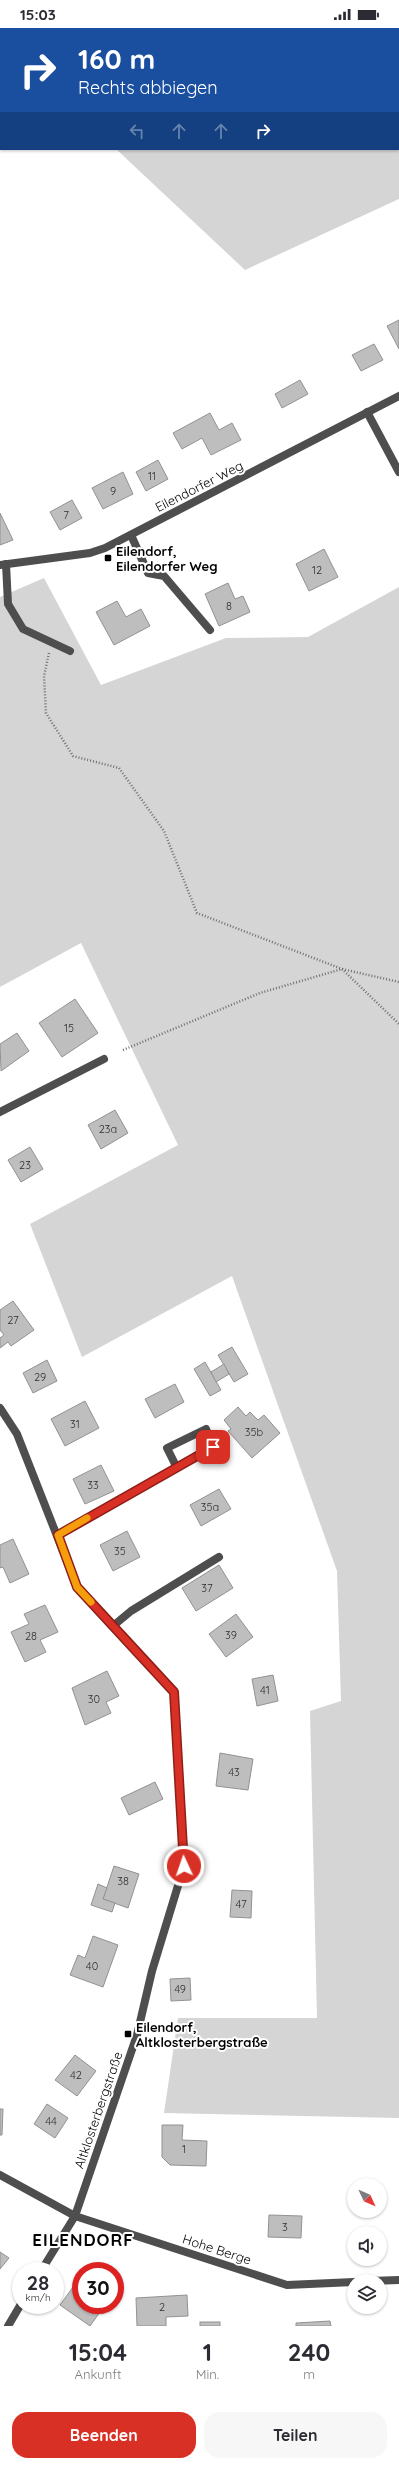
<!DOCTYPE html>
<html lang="de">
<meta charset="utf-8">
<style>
:root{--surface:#fff;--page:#f7f7f7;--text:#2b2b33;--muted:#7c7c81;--accent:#d93025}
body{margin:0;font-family:Quicksand,sans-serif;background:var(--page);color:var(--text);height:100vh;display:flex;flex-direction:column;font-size:15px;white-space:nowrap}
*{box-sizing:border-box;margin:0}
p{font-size:13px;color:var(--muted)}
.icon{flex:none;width:22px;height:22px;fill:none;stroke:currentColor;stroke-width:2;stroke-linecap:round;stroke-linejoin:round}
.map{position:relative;height:2298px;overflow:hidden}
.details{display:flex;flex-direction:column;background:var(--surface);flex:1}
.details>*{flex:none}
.hud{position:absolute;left:0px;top:0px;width:399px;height:122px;box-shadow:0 1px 3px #0004;background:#1a4fa0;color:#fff;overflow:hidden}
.needle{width:26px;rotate:134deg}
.controls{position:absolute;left:347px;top:2150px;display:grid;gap:8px}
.controls a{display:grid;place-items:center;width:40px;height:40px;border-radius:50%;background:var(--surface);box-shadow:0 1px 3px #0004;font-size:20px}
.speed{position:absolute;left:12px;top:2234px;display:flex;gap:8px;font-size:20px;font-weight:700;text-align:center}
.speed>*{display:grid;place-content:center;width:52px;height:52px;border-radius:50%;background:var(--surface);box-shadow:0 1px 3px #0004;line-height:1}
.speed small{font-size:10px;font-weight:400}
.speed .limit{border:6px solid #d22;background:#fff;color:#111}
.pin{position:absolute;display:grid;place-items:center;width:34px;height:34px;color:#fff;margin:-17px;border-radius:8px;box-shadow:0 2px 6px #0006}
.me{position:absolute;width:44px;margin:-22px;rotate:357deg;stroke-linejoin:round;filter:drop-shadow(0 0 3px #0008)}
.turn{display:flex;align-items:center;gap:14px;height:84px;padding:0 12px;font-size:18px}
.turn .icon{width:52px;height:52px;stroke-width:2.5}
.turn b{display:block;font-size:28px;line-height:34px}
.lanes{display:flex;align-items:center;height:38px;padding:0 12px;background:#0003;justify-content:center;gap:20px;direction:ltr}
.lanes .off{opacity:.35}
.eta{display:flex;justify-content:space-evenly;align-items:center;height:68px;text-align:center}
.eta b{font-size:24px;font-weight:800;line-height:28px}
.primary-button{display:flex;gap:8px;margin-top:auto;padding:8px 12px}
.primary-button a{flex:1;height:46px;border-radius:16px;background:var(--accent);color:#fff;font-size:16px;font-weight:800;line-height:46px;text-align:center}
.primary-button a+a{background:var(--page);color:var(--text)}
.status{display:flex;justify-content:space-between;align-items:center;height:28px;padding:0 20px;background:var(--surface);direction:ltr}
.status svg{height:11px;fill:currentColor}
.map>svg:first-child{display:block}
.green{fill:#d5d5d5}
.building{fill:#bebebe;stroke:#929292}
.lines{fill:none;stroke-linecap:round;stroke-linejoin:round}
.path{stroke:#707070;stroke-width:2.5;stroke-dasharray:1 2;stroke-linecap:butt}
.lane{stroke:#4e4e4e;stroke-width:8}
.street{stroke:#4e4e4e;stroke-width:8}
.route-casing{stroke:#8d1f18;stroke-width:10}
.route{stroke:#d93025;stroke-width:7}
.slow{stroke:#f59e0b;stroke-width:7}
.poi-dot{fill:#000;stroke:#fff;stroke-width:1.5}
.labels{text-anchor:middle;stroke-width:4;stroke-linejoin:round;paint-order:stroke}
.number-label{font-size:11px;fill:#303030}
.street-label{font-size:13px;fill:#000;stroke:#fff}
.poi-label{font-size:13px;font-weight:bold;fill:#000;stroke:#fff;text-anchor:start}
.district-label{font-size:17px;font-weight:bold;letter-spacing:1px;fill:#000;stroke:#fff}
</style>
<div class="status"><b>15:03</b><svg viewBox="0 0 49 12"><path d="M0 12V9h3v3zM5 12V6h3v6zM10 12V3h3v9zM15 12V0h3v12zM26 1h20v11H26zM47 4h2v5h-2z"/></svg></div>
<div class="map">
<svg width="399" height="2298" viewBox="0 0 399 2298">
<rect width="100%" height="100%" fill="#fff"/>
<!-- green -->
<g class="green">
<path d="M133,0H399V171L245,242L116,121H398V1Z"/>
<path d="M44,550L101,657L226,610L308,609L399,559V2090L164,2085L178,1990H317L310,1683L341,1673L337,1543L232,1248L82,1329L30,1196L178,1117L81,915L0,959V569Z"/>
</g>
<!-- building -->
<g class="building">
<path d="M399,292V321L387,298Z"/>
<path d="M374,316L383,332L361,343L352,327Z"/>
<path d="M300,352L308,366L282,380L275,366Z"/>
<path d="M210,385L219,402L232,395L241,412L211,427L202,410L182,421L173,405Z"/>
<path d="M158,432L168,451L146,463L136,444Z"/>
<path d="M123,444L133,466L103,481L92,460Z"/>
<path d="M72,472L82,490L60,502L50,484Z"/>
<path d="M0,485L13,512L0,517Z"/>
<path d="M324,521L338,549L309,563L296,536Z"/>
<path d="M228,555L235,571L243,568L250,584L219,598L205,566Z"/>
<path d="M117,573L126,589L141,581L150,598L114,617L96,584Z"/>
<path d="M75,971L98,1005L62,1029L39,995Z"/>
<path d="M17,1005L29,1023L1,1043L0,1016Z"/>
<path d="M115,1082L128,1105L101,1121L88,1097Z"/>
<path d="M30,1119L43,1141L21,1154L8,1132Z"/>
<path d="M13,1273L34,1302L11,1318L8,1314L0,1320V1310L4,1307L0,1302V1282Z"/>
<path d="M232,1319L248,1346L234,1354L218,1327Z"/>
<path d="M47,1332L57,1353L33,1365L23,1345Z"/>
<path d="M205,1334L221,1362L210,1368L194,1341Z"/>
<path d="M224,1336L229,1346L216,1354L211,1344Z"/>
<path d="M175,1356L184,1374L155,1390L145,1371Z"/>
<path d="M85,1373L99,1400L65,1418L51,1391Z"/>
<path d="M238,1379L246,1388L250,1384L258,1392L264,1387L280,1405L252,1430L228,1403L231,1401L224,1392Z"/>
<path d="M101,1437L114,1463L85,1476L73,1451Z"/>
<path d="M219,1461L231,1481L201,1498L190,1477Z"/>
<path d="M127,1503L140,1529L113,1543L100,1517Z"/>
<path d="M13,1511L29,1546L10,1555L3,1539L0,1540V1517Z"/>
<path d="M219,1537L233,1560L196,1583L182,1560Z"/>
<path d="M45,1577L58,1604L40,1612L46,1624L25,1634L11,1604L29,1596L24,1586Z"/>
<path d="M236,1586L253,1609L226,1629L209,1606Z"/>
<path d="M107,1643L119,1668L106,1674L111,1685L85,1697L72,1660Z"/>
<path d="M273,1647L278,1673L257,1678L252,1651Z"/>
<path d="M220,1725L253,1731L248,1762L216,1758Z"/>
<path d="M155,1754L163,1771L129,1787L121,1770Z"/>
<path d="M114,1838L139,1846L128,1880L103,1871Z"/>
<path d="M98,1856L107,1860L103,1871L115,1875L112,1884L91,1877Z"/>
<path d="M232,1862L252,1863L251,1890L230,1889Z"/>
<path d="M93,1908L118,1917L103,1959L70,1947L78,1927L85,1930Z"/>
<path d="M190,1950L191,1972L171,1973L170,1951Z"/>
<path d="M75,2027L96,2043L77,2068L55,2052Z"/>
<path d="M47,2076L68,2090L55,2110L34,2096Z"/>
<path d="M0,2081H3L2,2107H0Z"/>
<path d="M162,2097H183L182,2112L207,2113L206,2138L170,2137L162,2129Z"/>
<path d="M269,2187L302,2188L301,2210L268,2209Z"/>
<path d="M0,2224L9,2230L0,2241Z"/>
<path d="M73,2259L81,2264V2277H105L90,2298L60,2277Z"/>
<path d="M187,2267L188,2288L166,2289V2298H137L136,2270Z"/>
<path d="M330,2293L331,2298H296V2295Z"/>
<rect x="200" y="2294" width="20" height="4"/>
</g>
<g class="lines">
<!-- path -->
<g class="path">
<path d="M49,625L44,648L46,685L73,728L119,740L164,803L197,885L342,941L399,996"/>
<path d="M123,1022L260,965L342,941L399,954"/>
</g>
<!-- lane -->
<g class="lane">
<path d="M367,384L399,444"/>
<path d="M131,507L148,545L164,548L210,602"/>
<path d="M6,536L8,576L23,601L70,623"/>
<path d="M58,1507L213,1419L206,1401L167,1420L177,1440"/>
<path d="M113,1598L131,1583L219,1529"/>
</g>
<!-- street -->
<g class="street">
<path d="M0,537L90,525L105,520L399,368"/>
<path d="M0,1084L104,1031"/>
<path d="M0,1380L17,1406L77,1559L174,1664L184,1838L152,1943L137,2007L75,2188L41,2243"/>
<path d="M0,2147L75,2188L287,2257L354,2254"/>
<path d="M370,2253L399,2252"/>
<path d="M8,2298L21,2276"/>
</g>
</g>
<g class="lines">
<defs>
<path id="route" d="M184,1838L174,1664L77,1559L58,1507L213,1419"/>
</defs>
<!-- route casing -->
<use href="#route" class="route-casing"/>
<!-- route -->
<use href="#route" class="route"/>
<!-- slow -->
<path class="slow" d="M87,1490L58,1507L77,1559L91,1574"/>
</g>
<!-- markers -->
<g class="poi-dot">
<rect x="104" y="526" width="8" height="8" rx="2"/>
<rect x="124" y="2002" width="8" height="8" rx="2"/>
</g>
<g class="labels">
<!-- number labels -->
<g class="number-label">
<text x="152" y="452">11</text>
<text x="113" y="467">9</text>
<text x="66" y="491">7</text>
<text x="317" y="546">12</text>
<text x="229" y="582">8</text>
<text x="69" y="1004">15</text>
<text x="108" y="1105">23a</text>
<text x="25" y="1141">23</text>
<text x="13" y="1296">27</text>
<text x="40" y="1353">29</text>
<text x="75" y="1400">31</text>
<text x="254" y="1408">35b</text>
<text x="93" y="1461">33</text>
<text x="210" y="1483">35a</text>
<text x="120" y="1527">35</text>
<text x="207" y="1564">37</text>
<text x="231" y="1611">39</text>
<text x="31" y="1612">28</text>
<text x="265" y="1666">41</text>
<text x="94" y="1675">30</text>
<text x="234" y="1748">43</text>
<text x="123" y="1857">38</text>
<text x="241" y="1880">47</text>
<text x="92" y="1942">40</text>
<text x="180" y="1965">49</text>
<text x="76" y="2051">42</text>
<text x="51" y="2097">44</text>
<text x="184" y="2125">1</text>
<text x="285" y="2203">3</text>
<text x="162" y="2283">2</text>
</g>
<!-- street labels -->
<g class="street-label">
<text transform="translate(199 458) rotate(-27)" y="5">Eilendorfer Weg</text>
<text transform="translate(98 2082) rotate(-71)" y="5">Altklosterbergstraße</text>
<text transform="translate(217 2221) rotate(18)" y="5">Hohe Berge</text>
</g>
<!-- poi labels -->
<g class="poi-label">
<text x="116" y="528">Eilendorf,<tspan x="116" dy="15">Eilendorfer Weg</tspan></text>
<text x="136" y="2004">Eilendorf,<tspan x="136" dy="15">Altklosterbergstraße</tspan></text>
</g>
<!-- district labels -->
<g class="district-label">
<text x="83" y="2218">EILENDORF</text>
</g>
</g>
</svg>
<div class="controls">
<a><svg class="needle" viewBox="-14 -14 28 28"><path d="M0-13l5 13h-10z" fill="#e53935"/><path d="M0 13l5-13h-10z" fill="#7c7c81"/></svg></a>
<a><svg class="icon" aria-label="sound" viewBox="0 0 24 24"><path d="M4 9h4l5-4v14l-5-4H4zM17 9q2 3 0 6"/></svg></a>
<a><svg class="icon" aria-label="layers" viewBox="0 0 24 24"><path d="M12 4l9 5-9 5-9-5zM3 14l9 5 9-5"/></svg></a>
</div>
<div class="speed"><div>28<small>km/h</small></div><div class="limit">30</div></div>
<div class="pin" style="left:213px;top:1419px;background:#d93025"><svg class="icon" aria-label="arrive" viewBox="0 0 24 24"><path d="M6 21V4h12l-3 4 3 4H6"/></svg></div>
<svg class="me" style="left:184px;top:1838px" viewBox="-20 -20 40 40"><circle r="17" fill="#d93025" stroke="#fff" stroke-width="3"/><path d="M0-11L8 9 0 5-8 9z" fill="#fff"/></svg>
<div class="hud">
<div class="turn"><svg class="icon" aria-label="right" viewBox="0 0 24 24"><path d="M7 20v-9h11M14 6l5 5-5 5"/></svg><div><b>160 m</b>Rechts abbiegen</div></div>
<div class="lanes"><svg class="icon off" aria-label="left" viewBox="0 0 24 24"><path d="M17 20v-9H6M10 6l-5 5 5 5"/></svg><svg class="icon off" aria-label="ahead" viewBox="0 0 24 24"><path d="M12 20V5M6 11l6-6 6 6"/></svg><svg class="icon off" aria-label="ahead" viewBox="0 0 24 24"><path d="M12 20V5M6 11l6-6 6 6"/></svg><svg class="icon" aria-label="right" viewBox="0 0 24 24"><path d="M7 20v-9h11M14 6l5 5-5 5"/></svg></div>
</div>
</div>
<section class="details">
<div class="eta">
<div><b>15:04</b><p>Ankunft</p></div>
<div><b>1</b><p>Min.</p></div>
<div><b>240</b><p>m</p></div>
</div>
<div class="primary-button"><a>Beenden</a><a>Teilen</a></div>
</section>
